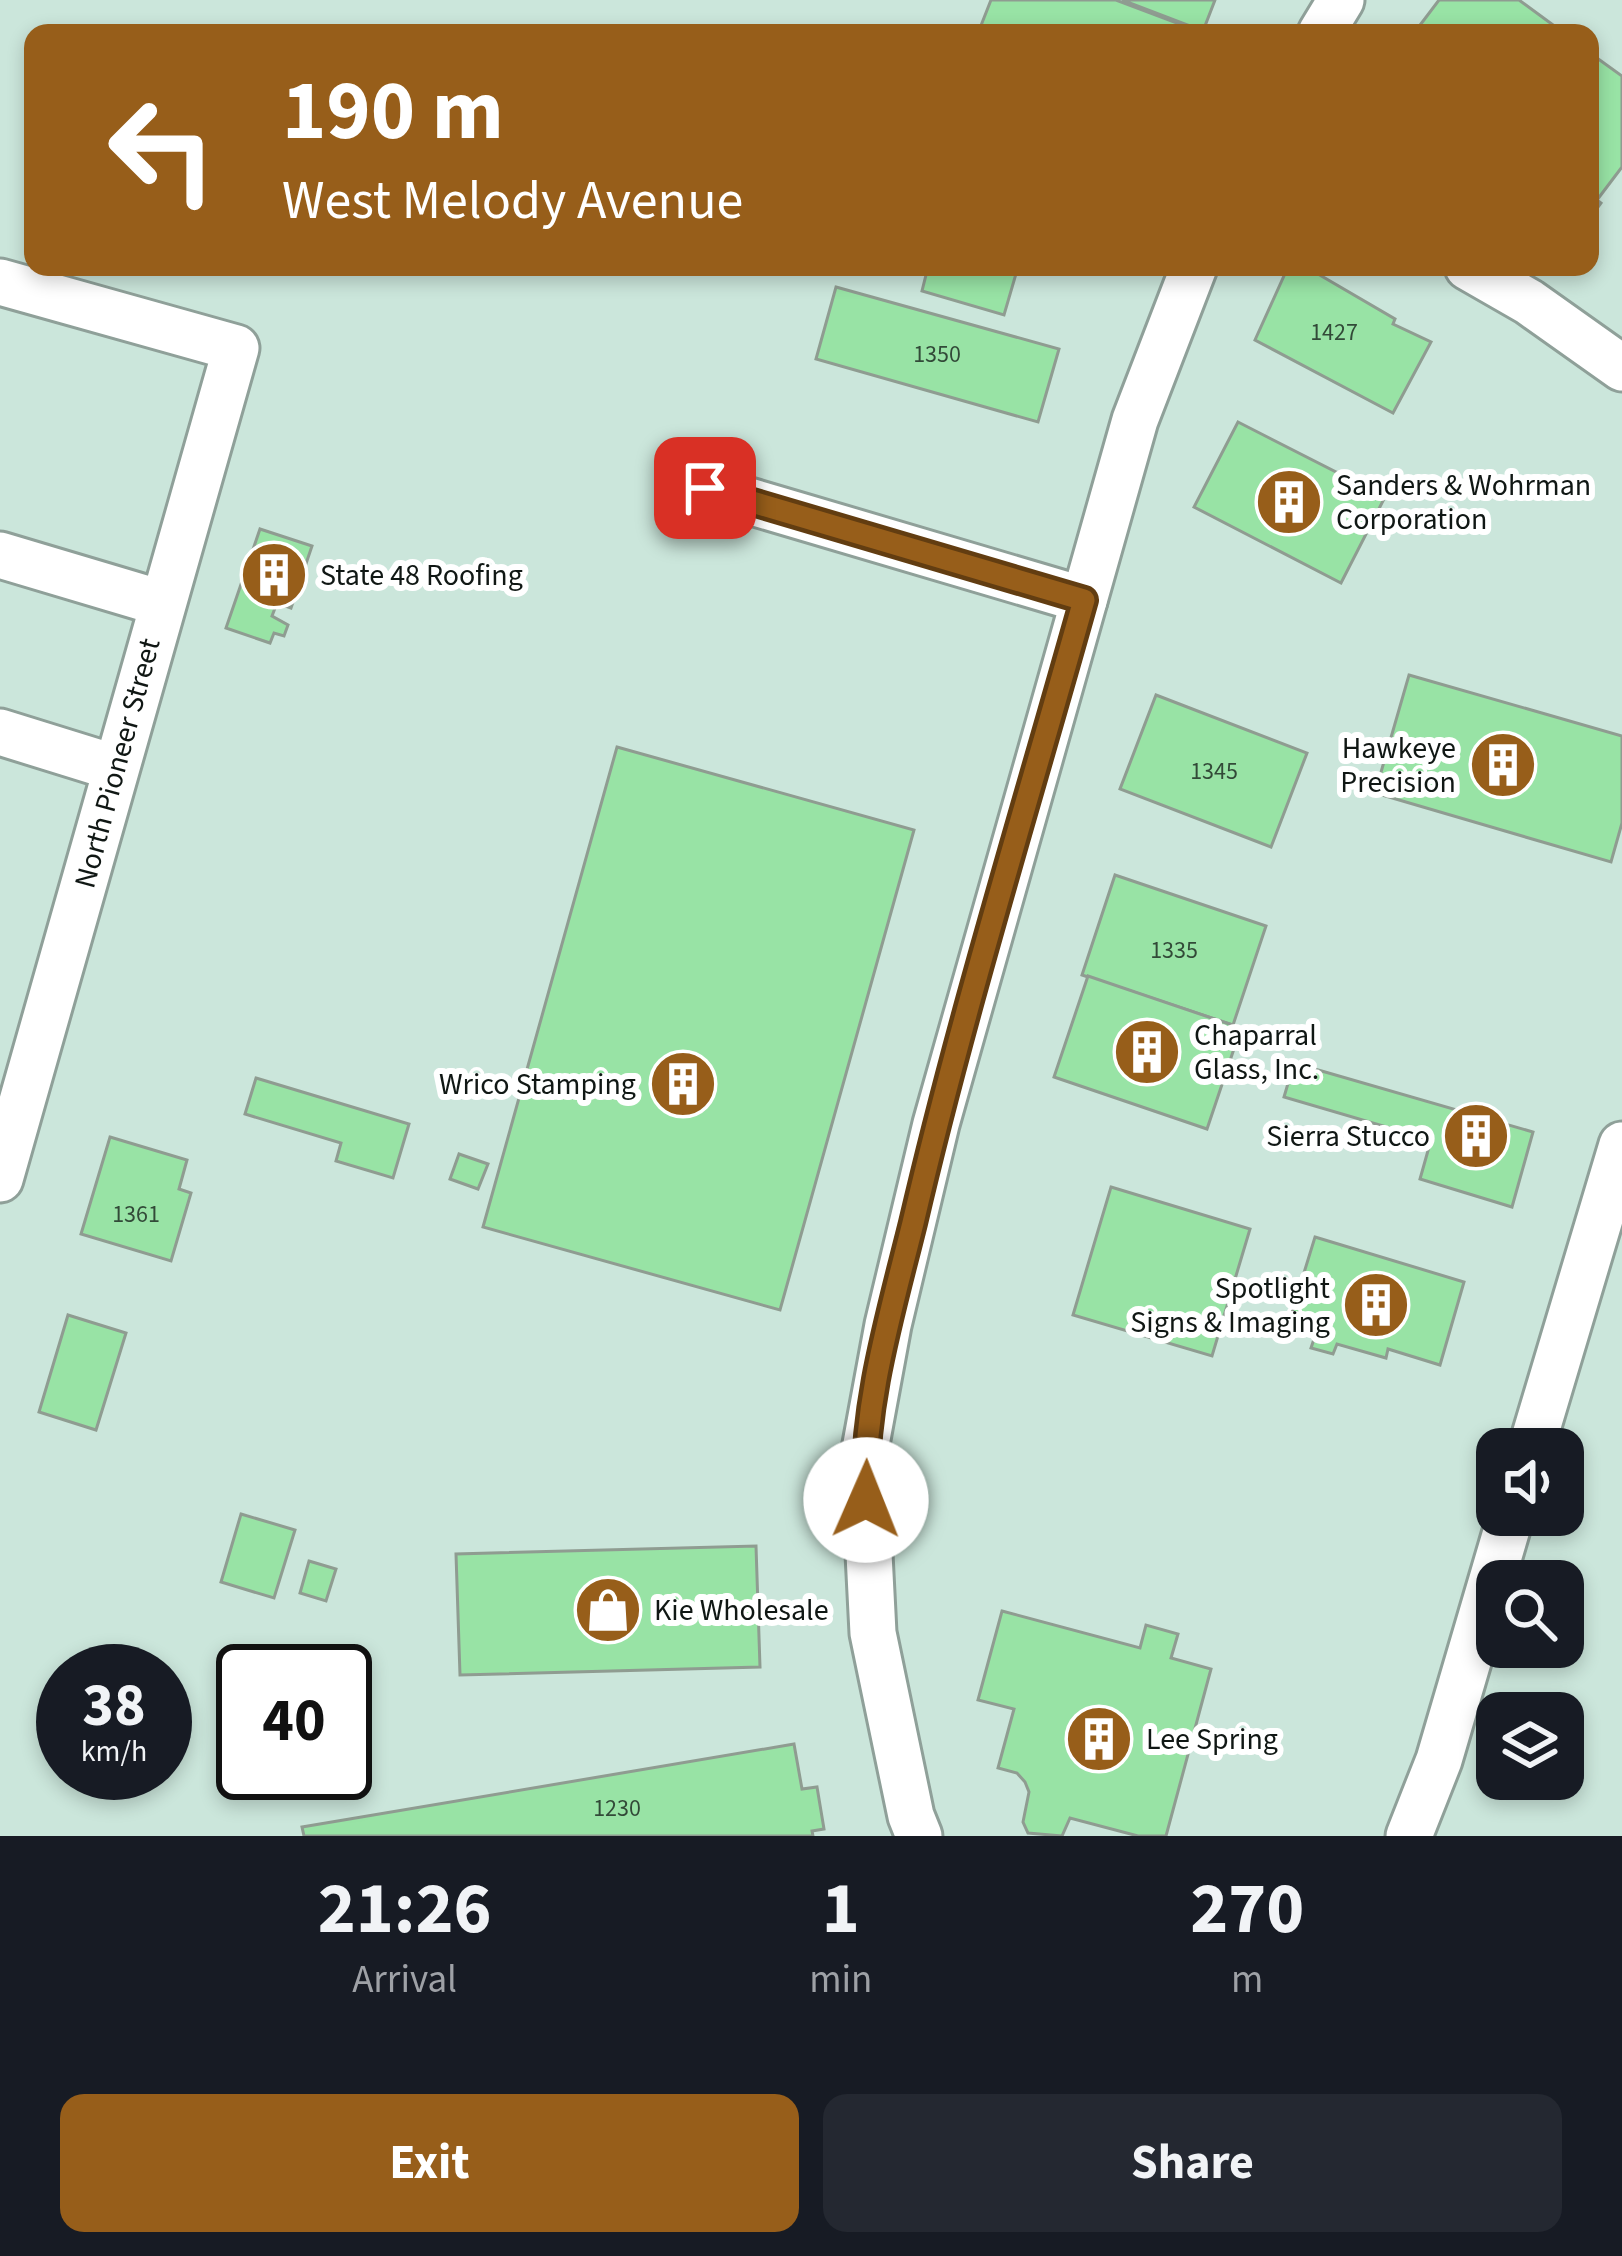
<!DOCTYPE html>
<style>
:root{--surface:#171b24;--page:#242831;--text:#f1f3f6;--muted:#9ea1a6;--accent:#975e1a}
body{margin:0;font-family:"Source Sans 3",sans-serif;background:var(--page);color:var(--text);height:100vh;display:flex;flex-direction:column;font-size:45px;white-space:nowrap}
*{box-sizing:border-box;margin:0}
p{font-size:39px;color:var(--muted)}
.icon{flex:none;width:66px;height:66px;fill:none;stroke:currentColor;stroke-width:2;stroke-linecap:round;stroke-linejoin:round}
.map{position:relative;height:1836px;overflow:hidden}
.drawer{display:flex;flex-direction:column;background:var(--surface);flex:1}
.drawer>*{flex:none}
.hud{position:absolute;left:24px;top:24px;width:1575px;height:252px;border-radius:24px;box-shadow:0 6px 18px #0003;background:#975e1a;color:#fff;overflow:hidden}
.tools{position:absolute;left:1476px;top:1428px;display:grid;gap:24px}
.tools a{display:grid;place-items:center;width:108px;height:108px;border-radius:24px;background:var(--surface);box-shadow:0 6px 18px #0003;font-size:60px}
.speed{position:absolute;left:36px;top:1644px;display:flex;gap:24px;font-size:60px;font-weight:700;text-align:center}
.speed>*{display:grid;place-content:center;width:156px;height:156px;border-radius:50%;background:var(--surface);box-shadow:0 6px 18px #0003;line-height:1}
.speed small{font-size:30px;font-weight:400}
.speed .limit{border:6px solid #111;border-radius:18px;background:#fff;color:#111}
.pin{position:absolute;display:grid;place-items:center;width:102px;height:102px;color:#fff;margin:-51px;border-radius:24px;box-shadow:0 6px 18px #0006}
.me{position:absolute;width:132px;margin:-66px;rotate:1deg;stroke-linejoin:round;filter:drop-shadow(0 0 9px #0008)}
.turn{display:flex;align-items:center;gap:42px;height:252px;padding:0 60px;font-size:54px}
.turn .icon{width:156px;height:156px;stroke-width:2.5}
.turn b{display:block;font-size:84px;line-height:102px}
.eta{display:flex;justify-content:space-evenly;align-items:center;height:204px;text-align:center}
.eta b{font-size:72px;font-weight:700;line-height:84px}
.action{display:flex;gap:24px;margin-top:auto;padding:24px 60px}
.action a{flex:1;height:138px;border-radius:24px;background:var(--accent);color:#fff;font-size:48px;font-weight:700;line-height:138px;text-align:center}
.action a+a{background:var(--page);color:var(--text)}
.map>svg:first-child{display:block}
.built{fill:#cbe6db;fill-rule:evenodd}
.building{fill:#98e3a5;stroke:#8f9c91;stroke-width:3}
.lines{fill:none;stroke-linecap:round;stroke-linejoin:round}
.minor-casing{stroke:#8fa099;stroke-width:51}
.minor{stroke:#fff;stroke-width:45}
.route-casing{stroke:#623d11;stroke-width:30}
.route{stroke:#975e1a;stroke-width:21}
.labels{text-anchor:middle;stroke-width:12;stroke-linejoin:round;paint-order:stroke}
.number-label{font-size:24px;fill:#324a38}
.poi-label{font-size:30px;fill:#101714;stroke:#fff;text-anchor:start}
.street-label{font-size:30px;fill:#101714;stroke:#fff}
</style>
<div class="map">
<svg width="1622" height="1836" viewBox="0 0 1622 1836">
<rect width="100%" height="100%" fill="#ddefe8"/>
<!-- built -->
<path class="built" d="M0,0H1622V1836H0ZM33,33H1590V267H33ZM1497,1449H1563V1515H1497ZM1497,1581H1563V1647H1497ZM63,1671H165V1773H63ZM243,1671H345V1773H243ZM1497,1713H1563V1779H1497Z"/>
<!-- building -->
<g class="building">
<path d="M991,0H1116L1185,26L1183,33H994L980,28Z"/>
<path d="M1122,0H1215L1203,31Z"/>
<path d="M1439,0H1519L1564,33H1414Z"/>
<path d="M1590,53L1622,76V167L1597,200L1601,203L1590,218Z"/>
<path d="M928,267H1018L1004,315L922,291Z"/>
<path d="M1288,267H1306L1395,319L1393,324L1431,342L1393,413L1255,340Z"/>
<path d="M836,287L1059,349L1038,422L816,359Z"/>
<path d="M1238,422L1385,497L1341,583L1194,507Z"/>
<path d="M260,529L312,546L291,608L277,603L272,616L288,625L284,636L274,633L270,643L226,628Z"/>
<path d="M1409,675L1622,736V823L1611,862L1375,793Z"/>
<path d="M1156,695L1307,753L1271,847L1120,789Z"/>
<path d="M617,747L914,830L780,1310L483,1227Z"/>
<path d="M1115,875L1266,926L1233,1025L1082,975Z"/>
<path d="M1088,976L1241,1028L1207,1129L1054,1077Z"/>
<path d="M1294,1063L1533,1132L1512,1207L1420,1179L1431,1140L1284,1097Z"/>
<path d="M256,1078L409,1124L393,1178L336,1161L341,1143L245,1114Z"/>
<path d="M110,1137L187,1160L179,1189L191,1193L171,1261L81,1234Z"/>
<path d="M459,1154L488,1164L478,1189L450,1179Z"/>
<path d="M1111,1187L1250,1229L1212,1356L1073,1315Z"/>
<path d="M1315,1237L1464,1282L1440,1365L1388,1349L1386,1358L1337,1344L1333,1354L1311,1348L1315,1336L1287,1328Z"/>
<path d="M68,1315L126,1333L96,1430L39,1412Z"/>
<path d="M241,1514L295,1530L274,1598L221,1582Z"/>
<path d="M756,1546L760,1667L460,1675L456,1554Z"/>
<path d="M309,1561L336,1569L326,1601L300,1593Z"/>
<path d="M1002,1611L1140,1648L1146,1625L1178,1634L1171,1658L1211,1669L1166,1836H1138L1070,1818L1062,1836L1028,1833L1023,1822L1029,1792L1025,1782L1017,1773L998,1768L1014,1709L978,1700Z"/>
<path d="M794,1744L802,1789L817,1787L824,1829L812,1831L813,1836H304L302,1827Z"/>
</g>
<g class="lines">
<defs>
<g id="minor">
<path d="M1321,33L1341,0"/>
<path d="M1468,267L1529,302L1622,368"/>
<path d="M0,282L236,348L0,1179"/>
<path d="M705,488L1084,600"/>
<path d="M0,555L161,603"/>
<path d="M0,732L116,768"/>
<path d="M1531,1449L1622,1145"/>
<path d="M919,1836L911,1816L873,1633L864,1455L888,1325L936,1124L1135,420L1194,267"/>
<path d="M1409,1836L1439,1760L1511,1515"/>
</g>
</defs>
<!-- minor casing -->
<use href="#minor" class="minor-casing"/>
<!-- minor -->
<use href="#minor" class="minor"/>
</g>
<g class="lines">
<defs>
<path id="route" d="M705,488L1084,600C1026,807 962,1013 913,1223C891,1312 862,1407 866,1500"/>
</defs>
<!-- route casing -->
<use href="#route" class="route-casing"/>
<!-- route -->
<use href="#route" class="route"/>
</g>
<!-- icons -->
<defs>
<symbol id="building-disc" viewBox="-11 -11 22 22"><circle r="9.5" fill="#975e1a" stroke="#fff"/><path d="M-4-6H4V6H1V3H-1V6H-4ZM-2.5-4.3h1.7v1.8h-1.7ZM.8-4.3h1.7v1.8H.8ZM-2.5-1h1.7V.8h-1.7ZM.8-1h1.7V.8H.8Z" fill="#fff"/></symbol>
<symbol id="shop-disc" viewBox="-11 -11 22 22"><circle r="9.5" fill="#975e1a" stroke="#fff"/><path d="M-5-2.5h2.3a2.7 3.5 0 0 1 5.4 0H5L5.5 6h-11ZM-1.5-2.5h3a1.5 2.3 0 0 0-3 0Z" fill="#fff"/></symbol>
</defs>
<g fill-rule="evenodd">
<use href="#building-disc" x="1251" y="464" width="76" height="76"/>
<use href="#building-disc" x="236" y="537" width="76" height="76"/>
<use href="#building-disc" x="1465" y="727" width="76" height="76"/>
<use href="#building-disc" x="1109" y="1014" width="76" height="76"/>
<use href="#building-disc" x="645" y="1046" width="76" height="76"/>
<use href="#building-disc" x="1438" y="1098" width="76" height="76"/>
<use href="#building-disc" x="1338" y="1267" width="76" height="76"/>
<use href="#shop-disc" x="570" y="1572" width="76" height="76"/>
<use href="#building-disc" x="1061" y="1701" width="76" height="76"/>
</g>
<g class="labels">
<!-- number labels -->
<g class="number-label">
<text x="1334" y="340">1427</text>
<text x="937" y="362">1350</text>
<text x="1214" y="779">1345</text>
<text x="1174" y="958">1335</text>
<text x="136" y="1222">1361</text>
<text x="617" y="1816">1230</text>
</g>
<!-- poi labels -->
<g class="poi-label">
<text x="1336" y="495">Sanders &amp; Wohrman<tspan x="1336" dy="34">Corporation</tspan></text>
<text x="320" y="585">State 48 Roofing</text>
<text x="1456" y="758" text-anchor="end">Hawkeye<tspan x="1456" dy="34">Precision</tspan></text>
<text x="1194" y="1045">Chaparral<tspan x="1194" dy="34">Glass, Inc.</tspan></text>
<text x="636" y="1094" text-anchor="end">Wrico Stamping</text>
<text x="1430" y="1146" text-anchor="end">Sierra Stucco</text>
<text x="1330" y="1298" text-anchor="end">Spotlight<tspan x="1330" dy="34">Signs &amp; Imaging</tspan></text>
<text x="654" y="1620">Kie Wholesale</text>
<text x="1146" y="1749">Lee Spring</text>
</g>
<!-- street labels -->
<g class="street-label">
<text transform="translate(117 763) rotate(-75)" y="10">North Pioneer Street</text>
</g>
</g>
</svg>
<div class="tools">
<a><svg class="icon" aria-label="sound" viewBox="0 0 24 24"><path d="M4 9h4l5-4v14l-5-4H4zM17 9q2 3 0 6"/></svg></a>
<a><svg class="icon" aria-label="search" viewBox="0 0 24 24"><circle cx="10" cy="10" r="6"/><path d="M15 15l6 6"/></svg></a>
<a><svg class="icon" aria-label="layers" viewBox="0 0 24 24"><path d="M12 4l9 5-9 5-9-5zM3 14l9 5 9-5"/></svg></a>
</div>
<div class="speed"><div>38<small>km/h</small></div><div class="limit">40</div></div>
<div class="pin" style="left:705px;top:488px;background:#d93025"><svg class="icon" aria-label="arrive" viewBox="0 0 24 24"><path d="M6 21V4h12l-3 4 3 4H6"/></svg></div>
<svg class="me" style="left:866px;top:1500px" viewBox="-20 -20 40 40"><circle r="19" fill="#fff"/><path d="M0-13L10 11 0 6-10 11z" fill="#975e1a"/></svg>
<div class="hud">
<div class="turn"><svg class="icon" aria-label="left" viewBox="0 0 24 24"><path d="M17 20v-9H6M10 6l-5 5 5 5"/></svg><div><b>190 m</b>West Melody Avenue</div></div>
</div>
</div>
<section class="drawer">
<div class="eta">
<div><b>21:26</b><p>Arrival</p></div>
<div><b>1</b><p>min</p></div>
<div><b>270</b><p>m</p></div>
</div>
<div class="action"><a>Exit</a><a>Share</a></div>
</section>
